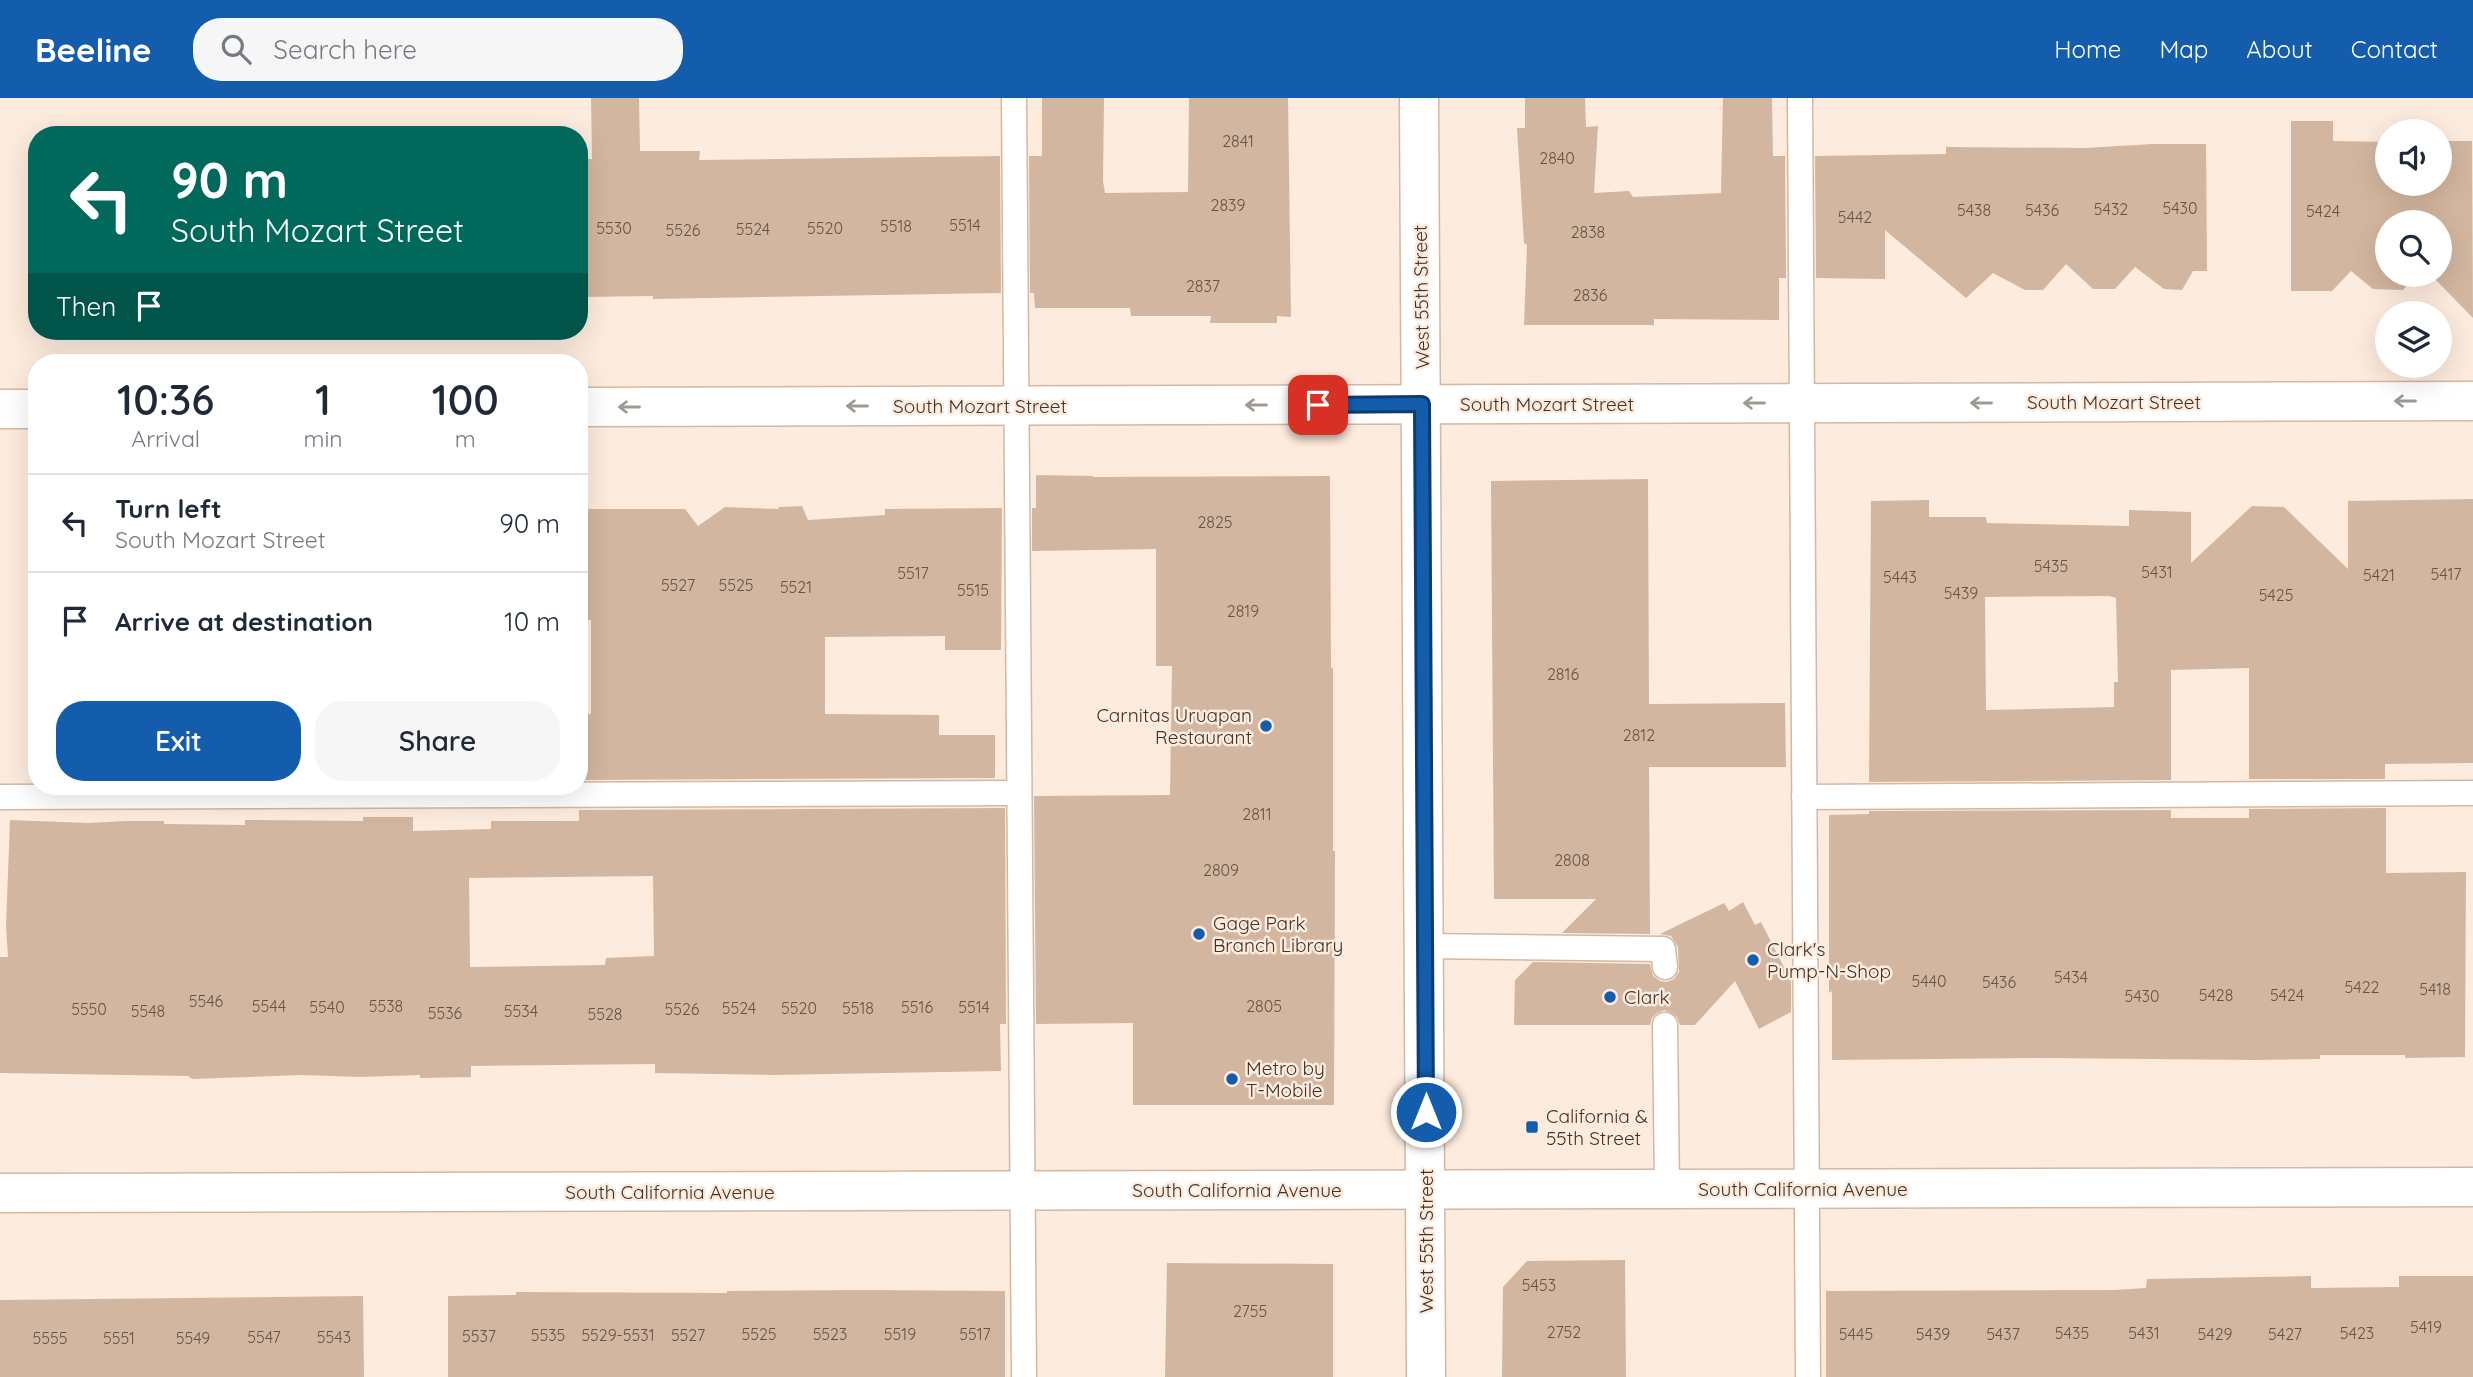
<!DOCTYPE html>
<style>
:root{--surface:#fff;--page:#f6f6f7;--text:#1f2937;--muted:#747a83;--line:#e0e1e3;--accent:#135dac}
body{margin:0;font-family:Quicksand,sans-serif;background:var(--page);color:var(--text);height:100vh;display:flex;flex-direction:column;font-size:26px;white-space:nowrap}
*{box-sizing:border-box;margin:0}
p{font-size:23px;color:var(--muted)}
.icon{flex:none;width:38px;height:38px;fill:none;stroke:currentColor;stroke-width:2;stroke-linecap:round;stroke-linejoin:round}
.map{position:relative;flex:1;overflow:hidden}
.side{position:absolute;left:28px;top:256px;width:560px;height:441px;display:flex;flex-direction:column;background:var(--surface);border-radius:28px;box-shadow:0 7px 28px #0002}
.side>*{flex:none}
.banner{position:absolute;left:28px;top:28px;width:560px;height:214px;border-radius:28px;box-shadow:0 7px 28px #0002;background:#00695c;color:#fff;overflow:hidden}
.controls{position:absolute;left:2375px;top:21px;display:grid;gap:14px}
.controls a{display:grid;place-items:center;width:77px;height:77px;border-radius:50%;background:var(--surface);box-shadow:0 7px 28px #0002;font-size:35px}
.pin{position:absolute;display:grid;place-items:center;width:60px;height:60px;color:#fff;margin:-30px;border-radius:14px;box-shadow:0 4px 10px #0006}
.me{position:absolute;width:77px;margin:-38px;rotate:0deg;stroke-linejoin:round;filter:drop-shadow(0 0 5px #0008)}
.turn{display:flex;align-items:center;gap:24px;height:147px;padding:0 28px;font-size:32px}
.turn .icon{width:91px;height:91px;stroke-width:2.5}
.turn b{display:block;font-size:49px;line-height:60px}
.then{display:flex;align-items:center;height:66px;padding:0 28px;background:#0003;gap:14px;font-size:26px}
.eta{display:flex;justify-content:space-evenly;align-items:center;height:119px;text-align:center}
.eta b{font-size:42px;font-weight:600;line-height:49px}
.action{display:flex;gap:14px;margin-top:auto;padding:14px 28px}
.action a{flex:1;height:80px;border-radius:28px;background:var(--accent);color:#fff;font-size:28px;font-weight:600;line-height:80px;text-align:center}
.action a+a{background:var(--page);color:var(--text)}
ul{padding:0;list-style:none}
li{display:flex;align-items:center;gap:21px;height:98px;padding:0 28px;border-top:2px solid var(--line)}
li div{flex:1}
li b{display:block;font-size:26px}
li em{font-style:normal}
header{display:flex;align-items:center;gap:42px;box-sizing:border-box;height:98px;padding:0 35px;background:var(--accent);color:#fff}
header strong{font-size:33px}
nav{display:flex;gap:38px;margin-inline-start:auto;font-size:24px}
.search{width:490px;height:63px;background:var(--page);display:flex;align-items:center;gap:18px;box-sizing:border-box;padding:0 24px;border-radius:28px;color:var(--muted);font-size:26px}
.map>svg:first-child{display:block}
.building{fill:#d3b69f;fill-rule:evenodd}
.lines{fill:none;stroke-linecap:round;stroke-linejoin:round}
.service-casing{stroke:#d4b8a1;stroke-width:27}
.minor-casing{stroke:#d4b8a1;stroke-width:41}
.tertiary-casing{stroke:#d4b8a1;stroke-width:41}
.secondary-casing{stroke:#d4b8a1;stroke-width:41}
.service{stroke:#fff;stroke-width:24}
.minor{stroke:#fff;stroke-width:38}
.tertiary{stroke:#fff;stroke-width:38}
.secondary{stroke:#fff;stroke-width:38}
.oneway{stroke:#9f9994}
.route-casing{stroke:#0c3c70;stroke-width:18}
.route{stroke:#135dac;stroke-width:12}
.poi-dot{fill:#135dac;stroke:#fdebdd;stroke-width:2.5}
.labels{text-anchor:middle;stroke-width:5;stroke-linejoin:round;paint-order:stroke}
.number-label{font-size:16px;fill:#645447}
.street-label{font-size:19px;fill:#3f332a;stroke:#fdebdd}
.poi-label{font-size:19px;fill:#3f332a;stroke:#fdebdd;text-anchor:start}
</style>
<header>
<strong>Beeline</strong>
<div class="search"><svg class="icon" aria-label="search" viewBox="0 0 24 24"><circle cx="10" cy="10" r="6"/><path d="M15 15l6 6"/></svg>Search here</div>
<nav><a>Home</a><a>Map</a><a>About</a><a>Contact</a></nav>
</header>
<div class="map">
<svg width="2473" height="1279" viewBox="0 0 2473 1279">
<rect width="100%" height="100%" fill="#fdebdd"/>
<!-- building -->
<g class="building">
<path d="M591,0H639L640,53H700L699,62L1000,58L1001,195L653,201V198L584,199L583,61H592Z"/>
<path d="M1042,0H1104L1103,83L1105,95L1188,94L1189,0H1288L1291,219L1277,218V225H1210L1211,218H1131L1130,210H1035L1034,195H1030L1029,58H1042Z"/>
<path d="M1525,0H1585L1586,29L1598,28L1594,95L1629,93L1633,99L1721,95L1723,0H1772L1773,58H1785L1786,180H1779V222L1654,221V227H1524L1527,147L1524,145L1517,30H1525Z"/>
<path d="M2291,23H2333V43L2387,44V86H2440V43H2472L2473,220L2431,177H2440V124H2387V177H2416L2403,192L2373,191L2351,173L2332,193H2291Z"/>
<path d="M2153,46H2206L2207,173H2193L2182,192L2164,191L2135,169L2115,191H2093L2066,166L2043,192H2025L1993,175L1966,200L1885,132V181L1816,180L1815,58L1946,56V49L2084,50Z"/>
<path d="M1036,377L1093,378V379L1330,378L1331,570H1333V753H1335L1334,1007H1133V925L1036,926L1034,698L1170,697L1172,568H1156V451L1032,453V410H1036Z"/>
<path d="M1648,381L1649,606L1785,605L1786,669H1649L1650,836L1562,835L1596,801H1494L1491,383Z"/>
<path d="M2473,401V665L2385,666V681H2249V570L2171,572V682L1869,684L1871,403L1929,402V419H1986L1987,425L2129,428V412L2191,414V465L2252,408L2284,409L2348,471V403ZM2109,498L2116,500L2118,584H2114V609L1986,612L1985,499Z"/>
<path d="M802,408L808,422L885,417V411L1002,410L1001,552H945V538L825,539V616L939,617V637H995V680L579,682V617L591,616V522H579V411H685L698,428L725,409L778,411L779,409Z"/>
<path d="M1005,710L1006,926H1000L1001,973L772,977L655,975V966L471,968V979L420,980V977L360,979L302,977L192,981L188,978L0,975V859H8L6,828L10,722L88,725L126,723H164V726L245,727V722L363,723V719H413V733L491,731V723H579V712ZM653,778L654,858L606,860L605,867L470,869L469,780Z"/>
<path d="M2386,710V775L2466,774L2465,959L2405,960V957H2320V961L2256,962L2044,960L1832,962V893L1829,895V717L1869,716V713L2171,712V720H2249V711Z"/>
<path d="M1743,804L1755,827L1761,824L1791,883V914L1759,931L1735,883L1695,927H1680L1677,919L1665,912L1657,915L1652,920L1650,927H1514L1515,882L1533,864L1650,866L1653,878L1660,883L1667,884L1674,881L1679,874L1678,849L1671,838L1660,836L1724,805L1729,813Z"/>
<path d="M1625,1162L1626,1279H1502L1503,1189L1527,1163Z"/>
<path d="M1167,1165L1333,1166V1279H1165Z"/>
<path d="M2311,1178V1190L2399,1189V1178H2473V1279H1826V1193L2114,1192L2146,1190L2147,1181Z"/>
<path d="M863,1192L1005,1193V1279H448V1198L516,1197V1194L727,1195V1193Z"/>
<path d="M363,1198L364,1279H0V1202Z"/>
</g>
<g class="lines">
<defs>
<g id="service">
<path d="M1014,0L1024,1279"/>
<path d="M1800,0L1808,1279"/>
<path d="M0,699L1019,695"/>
<path d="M1804,699L2473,695"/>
<path d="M1425,848L1663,851L1665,869"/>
<path d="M1665,927L1667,1091"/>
</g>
<g id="minor">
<path d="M579,309L2473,303"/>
<path d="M0,311H37"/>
</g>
<path id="tertiary" d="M0,1095L2473,1089"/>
<path id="secondary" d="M1419,0L1426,1279"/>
</defs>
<!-- service casing -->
<use href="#service" class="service-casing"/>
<!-- minor casing -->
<use href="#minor" class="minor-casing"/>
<!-- tertiary casing -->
<use href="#tertiary" class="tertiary-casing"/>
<!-- secondary casing -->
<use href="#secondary" class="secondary-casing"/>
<!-- service -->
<use href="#service" class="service"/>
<!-- minor -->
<use href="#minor" class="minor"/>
<!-- tertiary -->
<use href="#tertiary" class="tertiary"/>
<!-- secondary -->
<use href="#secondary" class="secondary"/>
</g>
<!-- one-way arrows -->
<defs><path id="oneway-shaft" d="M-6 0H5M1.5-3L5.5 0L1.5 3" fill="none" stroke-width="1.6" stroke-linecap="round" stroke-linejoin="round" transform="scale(1.75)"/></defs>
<g class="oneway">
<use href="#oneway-shaft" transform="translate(2405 303) rotate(180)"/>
<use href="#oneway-shaft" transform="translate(1754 305) rotate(180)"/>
<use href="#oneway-shaft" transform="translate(1981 305) rotate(180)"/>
<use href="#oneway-shaft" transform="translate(1256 307) rotate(180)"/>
<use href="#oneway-shaft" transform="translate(857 308) rotate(180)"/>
<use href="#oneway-shaft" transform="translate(629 309) rotate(180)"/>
</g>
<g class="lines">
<defs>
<path id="route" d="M1318,307L1422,306L1426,1014"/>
</defs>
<!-- route casing -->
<use href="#route" class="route-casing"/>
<!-- route -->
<use href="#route" class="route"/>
</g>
<!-- markers -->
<g class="poi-dot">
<circle cx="1266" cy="628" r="7"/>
<circle cx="1199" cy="836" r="7"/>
<circle cx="1753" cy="862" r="7"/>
<circle cx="1610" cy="899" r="7"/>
<circle cx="1232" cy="981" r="7"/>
<rect x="1525" y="1022" width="14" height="14" rx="3.5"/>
</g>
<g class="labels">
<!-- number labels -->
<g class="number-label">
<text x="1238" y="49">2841</text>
<text x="1557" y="66">2840</text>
<text x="1228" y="113">2839</text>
<text x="2180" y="116">5430</text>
<text x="2111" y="117">5432</text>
<text x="1974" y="118">5438</text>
<text x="2042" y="118">5436</text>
<text x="2323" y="119">5424</text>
<text x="1855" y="125">5442</text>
<text x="965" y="133">5514</text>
<text x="896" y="134">5518</text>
<text x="614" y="136">5530</text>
<text x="825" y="136">5520</text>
<text x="753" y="137">5524</text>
<text x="683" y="138">5526</text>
<text x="1588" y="140">2838</text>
<text x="1203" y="194">2837</text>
<text x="1590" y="203">2836</text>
<text x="1215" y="430">2825</text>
<text x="2051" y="474">5435</text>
<text x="2157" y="480">5431</text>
<text x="913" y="481">5517</text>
<text x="2446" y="482">5417</text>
<text x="2379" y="483">5421</text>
<text x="1900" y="485">5443</text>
<text x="678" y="493">5527</text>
<text x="736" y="493">5525</text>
<text x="796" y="495">5521</text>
<text x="973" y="498">5515</text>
<text x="1961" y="501">5439</text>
<text x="2276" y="503">5425</text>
<text x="1243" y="519">2819</text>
<text x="1563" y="582">2816</text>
<text x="1639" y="643">2812</text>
<text x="1257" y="722">2811</text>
<text x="1572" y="768">2808</text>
<text x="1221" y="778">2809</text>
<text x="2071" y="885">5434</text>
<text x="1929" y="889">5440</text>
<text x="1999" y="890">5436</text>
<text x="2362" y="895">5422</text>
<text x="2435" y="897">5418</text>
<text x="2216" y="903">5428</text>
<text x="2287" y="903">5424</text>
<text x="2142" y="904">5430</text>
<text x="206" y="909">5546</text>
<text x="269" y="914">5544</text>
<text x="386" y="914">5538</text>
<text x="1264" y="914">2805</text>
<text x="327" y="915">5540</text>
<text x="917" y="915">5516</text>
<text x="974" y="915">5514</text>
<text x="739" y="916">5524</text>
<text x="799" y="916">5520</text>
<text x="858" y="916">5518</text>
<text x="89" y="917">5550</text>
<text x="682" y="917">5526</text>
<text x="148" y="919">5548</text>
<text x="521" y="919">5534</text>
<text x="445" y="921">5536</text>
<text x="605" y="922">5528</text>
<text x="1539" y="1193">5453</text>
<text x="1250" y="1219">2755</text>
<text x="2426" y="1235">5419</text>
<text x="1564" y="1240">2752</text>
<text x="2072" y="1241">5435</text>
<text x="2144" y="1241">5431</text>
<text x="2357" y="1241">5423</text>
<text x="759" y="1242">5525</text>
<text x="830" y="1242">5523</text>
<text x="900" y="1242">5519</text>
<text x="975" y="1242">5517</text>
<text x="1856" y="1242">5445</text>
<text x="1933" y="1242">5439</text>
<text x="2003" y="1242">5437</text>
<text x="2215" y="1242">5429</text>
<text x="2285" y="1242">5427</text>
<text x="548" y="1243">5535</text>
<text x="618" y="1243">5529-5531</text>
<text x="688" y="1243">5527</text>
<text x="479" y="1244">5537</text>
<text x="264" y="1245">5547</text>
<text x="334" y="1245">5543</text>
<text x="50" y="1246">5555</text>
<text x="119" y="1246">5551</text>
<text x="193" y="1246">5549</text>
</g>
<!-- street labels -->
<g class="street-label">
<text transform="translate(1421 199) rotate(-91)" y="7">West 55th Street</text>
<text x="2114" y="311">South Mozart Street</text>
<text x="1547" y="313">South Mozart Street</text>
<text x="980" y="315">South Mozart Street</text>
<text x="1803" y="1098">South California Avenue</text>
<text x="1237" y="1099">South California Avenue</text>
<text x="670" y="1101">South California Avenue</text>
<text transform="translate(1426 1143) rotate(-90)" y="7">West 55th Street</text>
</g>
<!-- poi labels -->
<g class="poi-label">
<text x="1252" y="624" text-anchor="end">Carnitas Uruapan<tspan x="1252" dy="22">Restaurant</tspan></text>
<text x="1213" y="832">Gage Park<tspan x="1213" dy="22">Branch Library</tspan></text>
<text x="1767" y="858">Clark's<tspan x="1767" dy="22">Pump-N-Shop</tspan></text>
<text x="1624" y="906">Clark</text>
<text x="1246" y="977">Metro by<tspan x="1246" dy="22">T-Mobile</tspan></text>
<text x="1546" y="1025">California &amp;<tspan x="1546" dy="22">55th Street</tspan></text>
</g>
</g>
</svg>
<div class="controls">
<a><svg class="icon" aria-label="sound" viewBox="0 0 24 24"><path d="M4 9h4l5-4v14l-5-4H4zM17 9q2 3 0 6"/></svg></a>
<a><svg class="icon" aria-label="search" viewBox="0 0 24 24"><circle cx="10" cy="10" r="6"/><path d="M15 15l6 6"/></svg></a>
<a><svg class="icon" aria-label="layers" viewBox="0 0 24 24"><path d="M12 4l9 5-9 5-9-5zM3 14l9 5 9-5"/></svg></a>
</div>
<div class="pin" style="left:1318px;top:307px;background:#d93025"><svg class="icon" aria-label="arrive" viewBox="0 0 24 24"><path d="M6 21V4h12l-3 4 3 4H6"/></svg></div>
<svg class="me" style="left:1426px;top:1014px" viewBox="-20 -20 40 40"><circle r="17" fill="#135dac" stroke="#fff" stroke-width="3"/><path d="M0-11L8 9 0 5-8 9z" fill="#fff"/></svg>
<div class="banner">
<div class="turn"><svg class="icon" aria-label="left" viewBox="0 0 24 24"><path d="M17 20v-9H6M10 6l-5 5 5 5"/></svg><div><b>90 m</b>South Mozart Street</div></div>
<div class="then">Then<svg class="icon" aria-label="arrive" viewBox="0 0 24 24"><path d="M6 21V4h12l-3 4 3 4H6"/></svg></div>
</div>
<section class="side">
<div class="eta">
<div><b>10:36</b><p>Arrival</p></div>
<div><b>1</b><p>min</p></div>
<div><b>100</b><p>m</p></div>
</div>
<ul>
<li><svg class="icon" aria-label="left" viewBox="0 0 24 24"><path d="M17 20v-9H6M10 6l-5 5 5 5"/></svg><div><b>Turn left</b><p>South Mozart Street</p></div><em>90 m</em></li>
<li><svg class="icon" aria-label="arrive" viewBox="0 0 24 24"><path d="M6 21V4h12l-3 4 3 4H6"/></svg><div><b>Arrive at destination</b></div><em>10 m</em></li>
</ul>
<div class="action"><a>Exit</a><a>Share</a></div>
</section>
</div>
